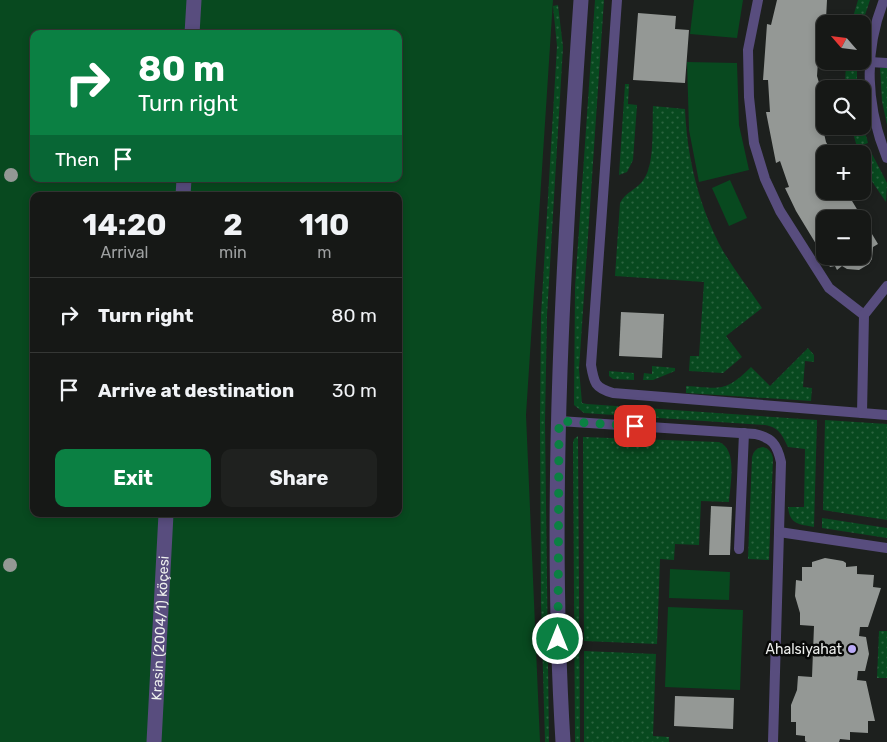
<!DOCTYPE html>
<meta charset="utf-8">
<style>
:root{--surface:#161816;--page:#1f211f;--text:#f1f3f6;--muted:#9ea0a1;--line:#353735;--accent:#0b8043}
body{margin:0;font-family:Rubik,sans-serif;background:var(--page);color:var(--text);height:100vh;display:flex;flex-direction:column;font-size:19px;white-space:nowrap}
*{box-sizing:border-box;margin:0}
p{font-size:16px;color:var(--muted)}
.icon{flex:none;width:28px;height:28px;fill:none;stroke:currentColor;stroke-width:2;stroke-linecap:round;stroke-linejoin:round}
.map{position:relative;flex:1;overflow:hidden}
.side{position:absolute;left:30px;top:192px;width:372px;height:325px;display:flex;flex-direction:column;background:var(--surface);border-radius:10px;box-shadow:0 2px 8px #0003,0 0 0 1px var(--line)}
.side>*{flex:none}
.banner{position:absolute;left:30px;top:30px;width:372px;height:152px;border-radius:10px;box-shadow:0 2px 8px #0003,0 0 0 1px var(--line);background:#0b8043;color:#fff;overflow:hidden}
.needle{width:32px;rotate:298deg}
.fabs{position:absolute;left:816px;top:15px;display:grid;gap:10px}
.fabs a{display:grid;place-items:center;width:55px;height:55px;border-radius:10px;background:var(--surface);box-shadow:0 2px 8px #0003,0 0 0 1px var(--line);font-size:25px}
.pin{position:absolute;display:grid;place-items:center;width:42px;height:42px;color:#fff;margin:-21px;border-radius:10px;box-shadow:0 2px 8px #0006}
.me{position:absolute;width:55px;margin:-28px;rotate:0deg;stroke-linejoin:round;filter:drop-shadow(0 0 4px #0008)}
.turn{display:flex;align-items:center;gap:18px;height:105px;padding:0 25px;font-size:22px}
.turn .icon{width:65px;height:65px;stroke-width:2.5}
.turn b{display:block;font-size:35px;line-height:42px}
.then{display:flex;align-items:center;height:48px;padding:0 25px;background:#0003;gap:10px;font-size:19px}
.eta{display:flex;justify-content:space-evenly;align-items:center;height:85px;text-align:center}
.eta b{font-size:30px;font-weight:700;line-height:35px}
.button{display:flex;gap:10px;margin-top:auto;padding:10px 25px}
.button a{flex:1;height:58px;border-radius:10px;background:var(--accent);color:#fff;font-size:20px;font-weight:700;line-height:58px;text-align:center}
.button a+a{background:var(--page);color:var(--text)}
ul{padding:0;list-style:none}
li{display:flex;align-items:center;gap:15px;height:75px;padding:0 25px;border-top:1px solid var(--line)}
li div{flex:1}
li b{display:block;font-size:19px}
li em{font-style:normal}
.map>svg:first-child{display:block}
.grass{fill:url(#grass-dots)}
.green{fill:#08491f;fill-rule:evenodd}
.building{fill:#949895;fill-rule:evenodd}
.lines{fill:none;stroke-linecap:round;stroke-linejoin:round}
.service{stroke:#584d7e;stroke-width:10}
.minor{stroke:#584d7e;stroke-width:15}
.route{stroke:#0b8043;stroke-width:9;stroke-dasharray:0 16.2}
.poi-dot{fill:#baaaf6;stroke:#080908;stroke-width:2}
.labels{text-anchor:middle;stroke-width:5;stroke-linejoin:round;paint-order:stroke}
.street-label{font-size:14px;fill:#edefed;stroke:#080908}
.poi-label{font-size:14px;fill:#edefed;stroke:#080908;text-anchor:end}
</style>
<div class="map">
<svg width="887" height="742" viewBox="0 0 887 742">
<defs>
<pattern id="grass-dots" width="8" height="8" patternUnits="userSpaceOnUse" patternTransform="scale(1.25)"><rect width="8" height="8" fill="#08491f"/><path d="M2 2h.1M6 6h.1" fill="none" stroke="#2c6440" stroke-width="1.8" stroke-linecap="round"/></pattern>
</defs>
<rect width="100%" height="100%" fill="#1d201e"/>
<!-- grass -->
<g class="grass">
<path d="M595,0H604L579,369L582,403L587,404L817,420L814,527C799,524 790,525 788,507H804L805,449L788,447C782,435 780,428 765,425L584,413L574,405L575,287Z"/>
<path d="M858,0H870L862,24H851Z"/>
<path d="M558,5L563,47L547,315L545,422L549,742H545L541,603L540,421L541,315L557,46L553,6Z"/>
<path d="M846,61H857V85L845,86Z"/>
<path d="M880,68H887V125L882,101Z"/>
<path d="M625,84H629L628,104L637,105L633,160L627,172L619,175Z"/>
<path d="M653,106L685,109C687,158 699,207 723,251C735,271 749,289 762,308L726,336L742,357L723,373L689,371L690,356H699L704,282L615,276L620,203C626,191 637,190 644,179C655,163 652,127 653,106Z"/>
<path d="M863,125L868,143L857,147L851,126H862Z"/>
<path d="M871,152L887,183L886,202C878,189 862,171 863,155Z"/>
<path d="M808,348L814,355V362L805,361L803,387L812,388L811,401L686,393V386C720,388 725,393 751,367L770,386Z"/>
<path d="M652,366L675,368V371L653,380H643L644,373L652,374Z"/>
<path d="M609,371L634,373V380L613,379L609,376Z"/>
<path d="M825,420L887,424V520L823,510Z"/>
<path d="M578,436L580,742H575L573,443L574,439Z"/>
<path d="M583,437L719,442C738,449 730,485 729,502L701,501L699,545L675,544L674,560L660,559L657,644L584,641Z"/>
<path d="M763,447C769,449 771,451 773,458L769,560L748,559L752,457C754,451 756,448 763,447Z"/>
<path d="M822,518L887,528V538L822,528Z"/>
<path d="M879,631H887V678H877Z"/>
<path d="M584,651L656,654L653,736L669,737V742H584Z"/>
</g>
<!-- green -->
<g class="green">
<path d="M0,0H553L526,415L540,742H0ZM34,34H399V179H34ZM34,196H399V514H34Z"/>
<path d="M694,0H743L737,38L690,34Z"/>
<path d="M687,62L737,63L739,125L749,170L699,182L689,130Z"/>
<path d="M730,180L747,218L729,226L712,188Z"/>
<path d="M670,569L730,572L729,600L669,598Z"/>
<path d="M668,607L743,610L740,690L665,687Z"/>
</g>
<!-- building -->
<g class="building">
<path d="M777,0H827L826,19L820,34L817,76L820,86L819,106L822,125L826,142L833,154H825V191H846L878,244L873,247L872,259L869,264L859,270L847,269L842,266L837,270L835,266L830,267L796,211L785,188L789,187L780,161L776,163L766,112H770L768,80H763L767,24L771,25ZM825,219H862V256H825Z"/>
<path d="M638,13L676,16L675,29L689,30L685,83L633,80Z"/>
<circle cx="11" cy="175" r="7"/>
<path d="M621,312L664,314L662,358L619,356Z"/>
<path d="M711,506L732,507L730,555H709Z"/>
<path d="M825,558L843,561L846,563V567L857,566V574L874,575L873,587L881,588L868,627H860L859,636L866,637L869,654L865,671H858L857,680L866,681L875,721H868V733L850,732V740L840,739L839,742H807L805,741V736L796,735V722H791V705L797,690L798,676L812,677L814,626L800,625V613L795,596L796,580L802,581V567H812V562Z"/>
<circle cx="10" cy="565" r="7"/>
<path d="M675,696L734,698L733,729L674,726Z"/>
</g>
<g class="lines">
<!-- service -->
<g class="service">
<path d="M617,0L591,365C594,383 595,388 613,393L887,415"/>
<path d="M758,0L748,50L749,97L754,143L765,179L780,211L829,288L864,315L862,413"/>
<path d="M884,0C863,52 866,107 887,158"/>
<path d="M869,62L887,63"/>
<path d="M864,315L887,286"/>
<path d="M559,421L755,434C772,438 777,444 781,462L773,742"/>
<path d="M779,532L887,548"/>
<path d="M739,549L744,433"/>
</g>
<!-- minor -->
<g class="minor">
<path d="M192,34L194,0"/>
<path d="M183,196L184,179"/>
<path id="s1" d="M154,742L166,514"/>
<path d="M563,742C548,495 564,247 581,0"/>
</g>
</g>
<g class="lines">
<!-- route -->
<path class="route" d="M558,639L559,421L635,426"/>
</g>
<!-- markers -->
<circle class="poi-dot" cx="852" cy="649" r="5"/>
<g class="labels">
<!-- street labels -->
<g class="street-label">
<text dy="5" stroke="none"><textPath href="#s1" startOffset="114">Krasin (2004/1) köçesi</textPath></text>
</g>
<!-- poi labels -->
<g class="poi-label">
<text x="842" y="654">Ahalsiyahat</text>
</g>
</g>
</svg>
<div class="fabs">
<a><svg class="needle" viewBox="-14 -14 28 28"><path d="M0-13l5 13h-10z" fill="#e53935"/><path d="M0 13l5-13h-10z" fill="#9ea0a1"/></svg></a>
<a><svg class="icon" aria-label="search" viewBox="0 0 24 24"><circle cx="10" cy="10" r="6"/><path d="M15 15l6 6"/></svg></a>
<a>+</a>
<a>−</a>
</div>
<div class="pin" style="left:635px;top:426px;background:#d93025"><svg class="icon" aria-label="arrive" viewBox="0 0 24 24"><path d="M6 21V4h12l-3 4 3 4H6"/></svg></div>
<svg class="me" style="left:558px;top:639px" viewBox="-20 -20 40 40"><circle r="17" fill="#0b8043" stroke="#fff" stroke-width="3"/><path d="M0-11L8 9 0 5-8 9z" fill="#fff"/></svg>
<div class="banner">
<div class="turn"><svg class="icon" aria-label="right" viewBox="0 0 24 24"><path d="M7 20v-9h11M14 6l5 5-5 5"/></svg><div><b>80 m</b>Turn right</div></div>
<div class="then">Then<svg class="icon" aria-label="arrive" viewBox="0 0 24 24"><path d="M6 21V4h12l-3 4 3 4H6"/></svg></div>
</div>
<section class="side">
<div class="eta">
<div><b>14:20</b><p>Arrival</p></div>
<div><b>2</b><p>min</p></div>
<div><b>110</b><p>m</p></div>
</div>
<ul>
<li><svg class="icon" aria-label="right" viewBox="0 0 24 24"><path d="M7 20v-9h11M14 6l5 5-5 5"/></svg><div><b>Turn right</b></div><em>80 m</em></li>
<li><svg class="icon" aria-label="arrive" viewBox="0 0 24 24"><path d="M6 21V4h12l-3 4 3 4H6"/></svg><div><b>Arrive at destination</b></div><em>30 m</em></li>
</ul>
<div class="button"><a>Exit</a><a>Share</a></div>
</section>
</div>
